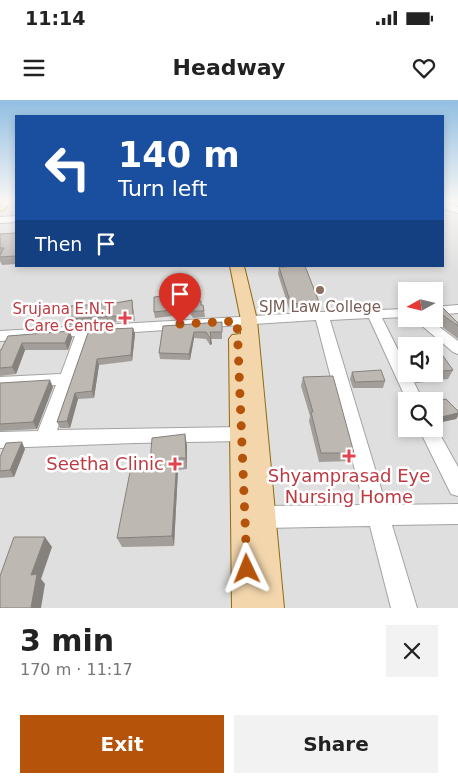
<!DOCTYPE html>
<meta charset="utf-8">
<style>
:root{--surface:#fff;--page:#f2f2f2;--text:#222;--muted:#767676;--accent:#b45309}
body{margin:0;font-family:"DejaVu Sans",sans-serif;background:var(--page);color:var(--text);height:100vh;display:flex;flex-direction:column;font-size:19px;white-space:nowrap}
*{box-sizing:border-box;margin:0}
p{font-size:16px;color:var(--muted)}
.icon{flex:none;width:28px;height:28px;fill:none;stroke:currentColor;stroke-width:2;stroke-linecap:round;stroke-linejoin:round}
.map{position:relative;height:508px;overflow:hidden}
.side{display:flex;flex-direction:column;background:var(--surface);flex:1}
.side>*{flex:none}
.guide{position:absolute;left:15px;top:15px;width:429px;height:152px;border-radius:0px;box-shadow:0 2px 8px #0003;background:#1a4fa0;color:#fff;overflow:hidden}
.needle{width:32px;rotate:262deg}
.tools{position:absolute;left:398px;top:182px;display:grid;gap:10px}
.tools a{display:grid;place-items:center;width:45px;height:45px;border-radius:0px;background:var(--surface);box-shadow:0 2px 8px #0003;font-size:25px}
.pin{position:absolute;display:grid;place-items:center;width:42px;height:42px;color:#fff;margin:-51px -21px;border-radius:50% 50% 50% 0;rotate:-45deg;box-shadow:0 0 5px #0007}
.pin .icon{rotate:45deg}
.me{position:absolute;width:55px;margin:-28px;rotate:358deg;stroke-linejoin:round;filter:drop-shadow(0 0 4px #0008)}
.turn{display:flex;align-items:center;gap:18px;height:105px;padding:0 20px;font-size:22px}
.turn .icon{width:65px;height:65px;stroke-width:2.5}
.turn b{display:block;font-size:35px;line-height:42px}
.then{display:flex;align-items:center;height:48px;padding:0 20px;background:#0003;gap:10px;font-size:19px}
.round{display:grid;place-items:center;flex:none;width:52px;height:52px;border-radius:0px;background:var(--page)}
.headline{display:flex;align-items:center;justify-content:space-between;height:85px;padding:0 20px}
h1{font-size:30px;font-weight:700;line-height:38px}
.button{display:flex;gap:10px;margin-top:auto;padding:10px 20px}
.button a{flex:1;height:58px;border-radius:0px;background:var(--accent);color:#fff;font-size:20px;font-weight:700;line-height:58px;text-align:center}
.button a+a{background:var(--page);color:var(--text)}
.status{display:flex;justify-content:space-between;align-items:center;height:35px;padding:0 25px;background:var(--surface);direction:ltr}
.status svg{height:14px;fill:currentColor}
header{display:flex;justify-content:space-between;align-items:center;height:65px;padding:0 20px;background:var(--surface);font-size:22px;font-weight:700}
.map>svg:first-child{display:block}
.residential{fill:#dfdfdf;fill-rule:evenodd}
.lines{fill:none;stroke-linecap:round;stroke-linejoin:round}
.minor-casing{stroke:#a3a3a3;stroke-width:2}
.major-casing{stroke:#8f6910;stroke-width:2}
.minor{fill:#fff;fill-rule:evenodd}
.major{fill:#f3d6ac;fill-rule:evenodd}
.wall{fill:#a39e99}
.shaded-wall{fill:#85817d}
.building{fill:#beb8b2;stroke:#85817d}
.route{stroke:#b45309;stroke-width:9;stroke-dasharray:0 16.2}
.education-dot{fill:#8d6e63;stroke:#fff;stroke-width:2}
.health-dot{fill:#e0444e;stroke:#fff;stroke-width:2}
.labels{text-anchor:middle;stroke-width:5;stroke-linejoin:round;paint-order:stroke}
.education-label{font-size:15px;fill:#785e54;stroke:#fff}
.health-label{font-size:15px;fill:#be3a42;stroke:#fff;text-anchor:end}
.near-health-label{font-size:18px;fill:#be3a42;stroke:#fff;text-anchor:end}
</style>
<div class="status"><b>11:14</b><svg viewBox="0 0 49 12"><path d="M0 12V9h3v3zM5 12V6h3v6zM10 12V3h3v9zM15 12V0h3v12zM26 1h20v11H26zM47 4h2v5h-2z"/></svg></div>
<header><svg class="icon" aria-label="menu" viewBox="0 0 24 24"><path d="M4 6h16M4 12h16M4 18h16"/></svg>Headway<svg class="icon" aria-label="heart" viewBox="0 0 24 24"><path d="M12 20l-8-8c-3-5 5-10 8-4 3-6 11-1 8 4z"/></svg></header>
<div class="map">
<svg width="458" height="508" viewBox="0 0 458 508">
<rect width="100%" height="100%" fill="#f1eee9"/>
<!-- residential -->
<path class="residential" d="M0,101H16V166H442L443,101H458V508H0ZM406,191H434V219H406ZM406,246H434V274H406ZM406,301H434V329H406Z"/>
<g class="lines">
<defs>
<g id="minor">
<path d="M442,102L458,107V113L442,108Z"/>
<path d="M16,116V122L0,123V117Z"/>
<path d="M458,205V213L434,215V207Z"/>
<path d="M406,209V217L382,218L406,266V274H410L423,301H407L369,218L330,220L386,405L458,404V424L392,425L417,508H391L370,426L263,428L255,424L252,417L255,410L263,406L364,405L316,220L90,235L57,330L242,327L248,329L251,334L248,339L242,341L135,343L0,348V332L38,331L56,285L0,289V277L61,274L75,236L0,241V231L322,212Z"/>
<path d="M414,219H429L458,241V254L453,252Z"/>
<path d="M434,324L458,367V396L451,394L419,329H434Z"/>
</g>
<g id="major">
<path d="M1,101H12L4,110L0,111Z"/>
<path d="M230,166H244L257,220L284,508H232L229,239L232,235L241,234V220Z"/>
</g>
</defs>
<!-- minor casing -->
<use href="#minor" class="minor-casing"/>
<!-- major casing -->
<use href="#major" class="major-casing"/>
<!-- minor -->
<use href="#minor" class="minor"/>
<!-- major -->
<use href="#major" class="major"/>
</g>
<!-- wall -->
<g class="wall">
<path d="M16,133V164L2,165L0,161V134Z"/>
<path d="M279,167L319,202L318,210L290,212L278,174Z"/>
<path d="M172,195L173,216L155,218L154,212Z"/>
<path d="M132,200L135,221L70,225L68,219L116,203Z"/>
<path d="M187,204L201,205L204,211L205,217L193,218L188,210Z"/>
<path d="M434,207L458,223V239L432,219H434Z"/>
<path d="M222,222V239H211L212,244L210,245L206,239L194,238L190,260L160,259L159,253L163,226Z"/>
<path d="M133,228L135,234L132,261L99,265L94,298L78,299L70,328H60L57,322L89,230Z"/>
<path d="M70,231L72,238L68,250H25L16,274L0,276V250H1L8,236Z"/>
<path d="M434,249L453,270L448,279L416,283L412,274H434Z"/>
<path d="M352,272L385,281L383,288H353L350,279Z"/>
<path d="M303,277L354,353L351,361L319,362L309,321L310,316L301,286Z"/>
<path d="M0,283L53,287L37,329L0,331Z"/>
<path d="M434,302L458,311V316L456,319L437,323L434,319Z"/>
<path d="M185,334L187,346V369L178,370L174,446L122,447L117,438L150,364Z"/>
<path d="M25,349L14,377L0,378V357Z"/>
</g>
<!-- shaded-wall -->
<g class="shaded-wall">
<path d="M133,228L135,234L132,261L131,255Z"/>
<path d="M70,231L72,238L68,250L65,243Z"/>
<path d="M194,232V238L190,260L189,254Z"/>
<path d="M210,238H211L212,244L210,245Z"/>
<path d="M22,243L25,250L16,274L12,267Z"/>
<path d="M97,259L99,265L94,298L92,291Z"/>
<path d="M50,280L53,287L37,329L33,322Z"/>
<path d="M75,293L78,299L70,328L67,321Z"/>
<path d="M458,313V316L456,319L437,323L441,317Z"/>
<path d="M185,334L187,346V369L186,358Z"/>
<path d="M22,342L25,349L14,377L10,370Z"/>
<path d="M177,358L178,370L174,446L172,436Z"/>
<path d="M45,437L52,447L41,479L45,484L41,508H31V475Z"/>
</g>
<!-- building -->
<g class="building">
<path d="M16,133V156L0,157V155L4,148H0V134Z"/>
<path d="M305,166L319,202L291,204L279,167Z"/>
<path d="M172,195V210L154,212V197Z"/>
<path d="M188,197L201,201V205H203L204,211H192L187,204H189Z"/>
<path d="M132,200L133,215L68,219L71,206L116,203Z"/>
<path d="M434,207L443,208L458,223V226L434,209Z"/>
<path d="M222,222V232H210L211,238H210L206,232H194L189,254L159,253L163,226Z"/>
<path d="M133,228L131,255L97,259L92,291L75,293L67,321L57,322L89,230Z"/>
<path d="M70,231L65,243H22L12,267L0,268V250H1L8,236Z"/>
<path d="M434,249H438L453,270L434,272Z"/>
<path d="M381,270L385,281L355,282L352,272Z"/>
<path d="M333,276L354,353H321L311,312H313L303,277Z"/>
<path d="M50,280L33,322L0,324V283Z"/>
<path d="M446,299L458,311V313L441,317L434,308V302Z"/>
<path d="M185,334L186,358H177L172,436L117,438L131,367L150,364L152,338Z"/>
<path d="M22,342L10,370L0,371V357L6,343Z"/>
<path d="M14,437H45L31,475L37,474L31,508H0V476Z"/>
</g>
<!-- sky -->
<linearGradient id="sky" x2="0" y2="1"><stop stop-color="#91bee2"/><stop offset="0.59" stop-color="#f9f7f5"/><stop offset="1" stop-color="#f9f7f5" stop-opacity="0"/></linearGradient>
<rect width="458" height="172" fill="url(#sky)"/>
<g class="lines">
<!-- route -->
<path class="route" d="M180,224L237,221L247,469"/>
</g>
<!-- markers -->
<circle class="education-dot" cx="320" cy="190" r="5"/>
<g class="health-dot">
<path d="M122.5 210.5h5v5h5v5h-5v5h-5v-5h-5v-5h5z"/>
<path d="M346.5 348.5h5v5h5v5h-5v5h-5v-5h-5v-5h5z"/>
<path d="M172.5 356.5h5v5h5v5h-5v5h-5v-5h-5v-5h5z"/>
</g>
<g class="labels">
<!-- education labels -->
<g class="education-label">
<text x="320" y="212">SJM Law College</text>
</g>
<!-- health labels -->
<g class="health-label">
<text x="114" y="214">Srujana E.N.T<tspan x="114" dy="17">Care Centre</tspan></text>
</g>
<!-- near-health labels -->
<g class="near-health-label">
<text x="164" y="370">Seetha Clinic</text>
<text x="349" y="382" text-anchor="middle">Shyamprasad Eye<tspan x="349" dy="21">Nursing Home</tspan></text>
</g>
</g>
</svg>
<div class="tools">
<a><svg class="needle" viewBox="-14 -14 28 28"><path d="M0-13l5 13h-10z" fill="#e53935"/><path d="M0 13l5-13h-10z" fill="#767676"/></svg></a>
<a><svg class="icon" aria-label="sound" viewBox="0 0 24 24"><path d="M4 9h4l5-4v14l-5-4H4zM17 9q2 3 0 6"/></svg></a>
<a><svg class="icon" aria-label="search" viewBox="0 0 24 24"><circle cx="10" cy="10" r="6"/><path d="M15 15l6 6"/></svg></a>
</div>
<div class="pin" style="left:180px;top:224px;background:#d93025"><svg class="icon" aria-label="arrive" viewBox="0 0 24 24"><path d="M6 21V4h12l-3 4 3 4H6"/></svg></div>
<svg class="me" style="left:247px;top:469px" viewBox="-20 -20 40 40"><path d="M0-17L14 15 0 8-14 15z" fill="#b45309" stroke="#fff" stroke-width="4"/></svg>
<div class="guide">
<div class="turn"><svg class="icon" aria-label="left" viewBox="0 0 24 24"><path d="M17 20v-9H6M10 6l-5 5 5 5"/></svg><div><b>140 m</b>Turn left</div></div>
<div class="then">Then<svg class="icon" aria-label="arrive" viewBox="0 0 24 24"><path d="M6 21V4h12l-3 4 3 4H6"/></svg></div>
</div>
</div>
<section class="side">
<div class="headline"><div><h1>3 min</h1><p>170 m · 11:17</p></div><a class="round"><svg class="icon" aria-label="close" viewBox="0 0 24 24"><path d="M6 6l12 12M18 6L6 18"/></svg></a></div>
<div class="button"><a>Exit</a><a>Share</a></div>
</section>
